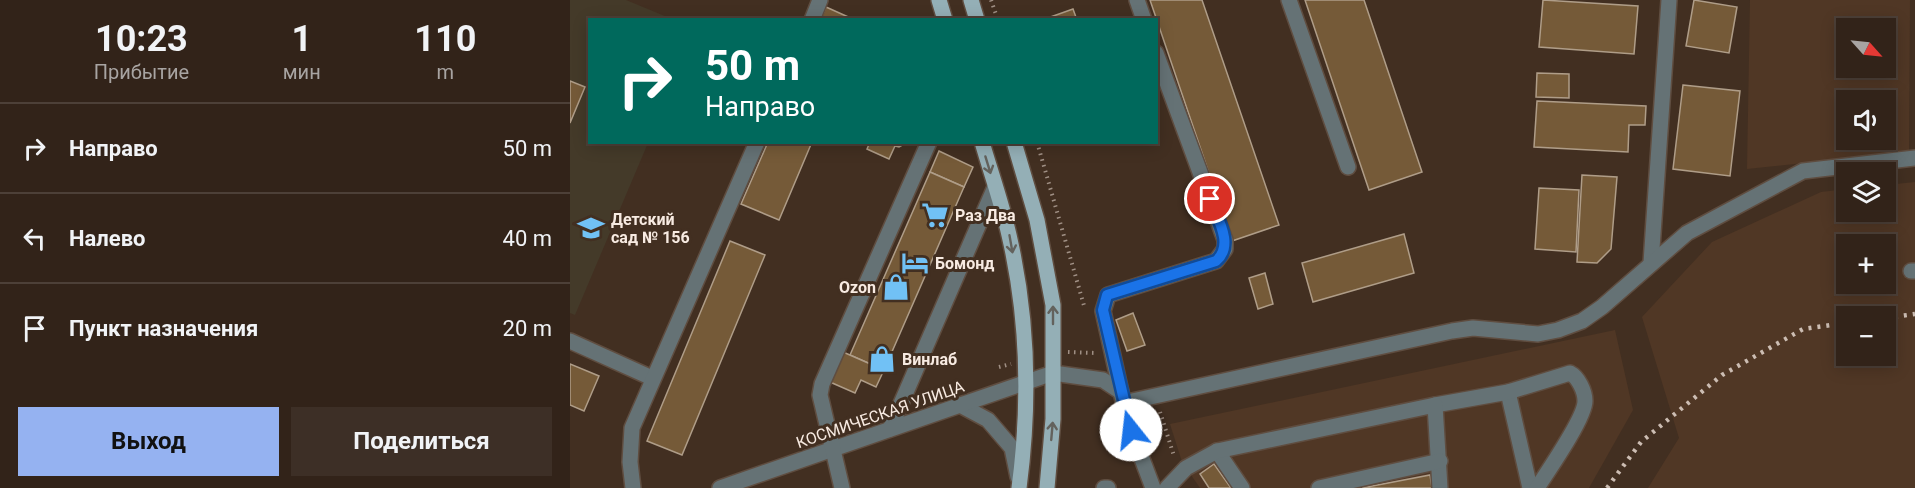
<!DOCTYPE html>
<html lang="ru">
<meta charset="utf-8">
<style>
:root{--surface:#322319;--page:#3d2f26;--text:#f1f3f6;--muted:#a8a4a2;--line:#4d4038;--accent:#95b2f1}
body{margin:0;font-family:Roboto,sans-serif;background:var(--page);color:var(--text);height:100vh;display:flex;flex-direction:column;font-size:22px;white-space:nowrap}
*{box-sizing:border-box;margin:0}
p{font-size:20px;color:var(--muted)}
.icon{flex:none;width:33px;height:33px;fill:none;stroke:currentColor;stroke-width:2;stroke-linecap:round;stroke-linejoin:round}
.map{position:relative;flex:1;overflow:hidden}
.side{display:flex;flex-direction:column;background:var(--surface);width:570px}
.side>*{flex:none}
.top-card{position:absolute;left:18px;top:18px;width:570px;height:126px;border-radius:0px;box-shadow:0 3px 15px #0003,0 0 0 2px var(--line);background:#00695c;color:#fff;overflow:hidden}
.needle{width:39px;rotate:117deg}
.buttons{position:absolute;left:1266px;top:18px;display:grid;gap:12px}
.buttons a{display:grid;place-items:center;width:60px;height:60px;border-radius:0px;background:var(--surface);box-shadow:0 3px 15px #0003,0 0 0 2px var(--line);font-size:30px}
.pin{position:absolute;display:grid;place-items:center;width:51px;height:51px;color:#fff;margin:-26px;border:3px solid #fff;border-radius:50%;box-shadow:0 2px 6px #0007}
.me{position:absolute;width:66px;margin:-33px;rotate:344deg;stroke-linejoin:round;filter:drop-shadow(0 0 4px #0008)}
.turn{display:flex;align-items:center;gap:21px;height:126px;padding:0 18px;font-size:27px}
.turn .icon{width:78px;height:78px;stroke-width:2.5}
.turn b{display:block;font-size:42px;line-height:51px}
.eta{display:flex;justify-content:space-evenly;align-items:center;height:102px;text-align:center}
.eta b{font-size:36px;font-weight:700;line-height:42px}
.button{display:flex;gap:12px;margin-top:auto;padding:12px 18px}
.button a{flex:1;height:69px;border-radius:0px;background:var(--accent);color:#111;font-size:24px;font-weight:700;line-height:69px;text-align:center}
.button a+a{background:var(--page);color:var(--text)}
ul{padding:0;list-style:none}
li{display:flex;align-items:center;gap:18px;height:90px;padding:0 18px;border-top:2px solid var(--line)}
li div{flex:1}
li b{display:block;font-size:22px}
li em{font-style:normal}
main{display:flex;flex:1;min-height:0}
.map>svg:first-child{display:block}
.built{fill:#503725;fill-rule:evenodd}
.education{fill:#443a29}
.building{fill:#755a38;stroke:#af9d88;stroke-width:1.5}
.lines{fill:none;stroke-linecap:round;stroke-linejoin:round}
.minor-casing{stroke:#5f4d40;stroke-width:18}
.major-casing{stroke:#5f4d40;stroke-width:18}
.path{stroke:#a09085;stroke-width:4;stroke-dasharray:1.5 4.5;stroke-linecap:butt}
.minor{stroke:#657275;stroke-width:15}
.major{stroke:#94afb6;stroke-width:15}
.rail{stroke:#ccbdb3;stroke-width:4.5;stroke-dasharray:3 6;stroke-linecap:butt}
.oneway{stroke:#63625d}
.route-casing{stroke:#114b97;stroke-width:15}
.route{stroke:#1a73e8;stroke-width:10}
.labels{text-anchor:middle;stroke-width:6;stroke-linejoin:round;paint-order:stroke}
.poi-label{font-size:16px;font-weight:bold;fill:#f8ebe2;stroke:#422f21;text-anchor:start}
.street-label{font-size:16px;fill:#f8ebe2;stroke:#422f21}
</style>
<main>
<section class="side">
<div class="eta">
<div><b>10:23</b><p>Прибытие</p></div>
<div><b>1</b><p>мин</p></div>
<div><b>110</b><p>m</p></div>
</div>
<ul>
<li><svg class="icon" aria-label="right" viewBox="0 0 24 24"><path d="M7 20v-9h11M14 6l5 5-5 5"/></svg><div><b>Направо</b></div><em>50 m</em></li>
<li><svg class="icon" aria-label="left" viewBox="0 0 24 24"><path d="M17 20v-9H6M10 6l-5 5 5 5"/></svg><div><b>Налево</b></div><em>40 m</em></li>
<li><svg class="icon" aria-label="arrive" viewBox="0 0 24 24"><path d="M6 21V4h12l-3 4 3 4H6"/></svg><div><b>Пункт назначения</b></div><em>20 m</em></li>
</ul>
<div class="button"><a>Выход</a><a>Поделиться</a></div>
</section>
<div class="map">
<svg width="1345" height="488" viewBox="0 0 1345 488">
<rect width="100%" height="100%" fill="#422f21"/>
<!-- built -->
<g class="built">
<path d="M1180,0H1340L1339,152L1177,169ZM1276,28H1316V68H1276ZM1276,100H1316V140H1276Z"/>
<path d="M1345,182V488H1078L1109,438L1072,317L1142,242L1251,192L1276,189V212H1316V185ZM1276,244H1316V284H1276ZM1276,316H1316V356H1276Z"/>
<path d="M1045,330L1063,410L1019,488H630L612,462L600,424Z"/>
</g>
<!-- education -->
<path class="education" d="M0,0H56L102,19L20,20V142L78,143L5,315L0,313Z"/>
<!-- building -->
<g class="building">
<path d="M580,0H632L709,225L662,241Z"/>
<path d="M735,0H794L852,172L799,190Z"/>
<path d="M973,0L1068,6L1064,54L969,47Z"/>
<path d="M1124,0L1167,7L1159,53L1116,46Z"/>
<path d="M256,7L285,20H250Z"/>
<path d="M503,9L507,20H472Z"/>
<path d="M967,73L999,74V98L966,97Z"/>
<path d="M0,81L15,87L0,123Z"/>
<path d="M1113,85L1170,91L1160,176L1103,169Z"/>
<path d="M967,101L1076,106L1075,125H1059L1058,152L964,147Z"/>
<path d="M198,142H242L209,220L171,204Z"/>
<path d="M300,142H336V143L329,147L325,146L319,159L297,149Z"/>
<path d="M369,151L403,167L394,187L360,172Z"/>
<path d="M360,172L394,187L314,370L280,355Z"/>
<path d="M1012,175L1047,177L1041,249L1027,263L1007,262Z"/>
<path d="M969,188L1009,190L1006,252L965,249Z"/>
<path d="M834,234L844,273L743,302L732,263Z"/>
<path d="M160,241L195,255L112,455L77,441Z"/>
<path d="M695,273L703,304L688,309L679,278Z"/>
<path d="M563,313L575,345L557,351L546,320Z"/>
<path d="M273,352L314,370L306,387L291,380L285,393L260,382Z"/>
<path d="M0,364L29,376L14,411L0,405Z"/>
<path d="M644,464L661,488H639L630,474Z"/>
<path d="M860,475L862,488H792Z"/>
</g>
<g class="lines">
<defs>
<g id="minor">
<path d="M567,0L574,20"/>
<path d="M719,0L778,167"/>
<path d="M242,20L250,0"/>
<path d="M1081,263L1099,0"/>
<path d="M1341,271H1345"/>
<path d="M0,341L82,378"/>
<path d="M938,392L960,488"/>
<path d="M553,403L882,331L903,328L968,334L988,330L1012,321L1032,307L1117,233L1233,171L1345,158"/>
<path d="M390,405L418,420L442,448L448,477"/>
<path d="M865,405L938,392L1000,373C1008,377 1015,391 1015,401C1015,418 978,471 967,488"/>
<path d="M320,429L425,187"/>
<path d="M647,451L672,488"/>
<path d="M63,488L60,462L62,428L187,142"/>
<path d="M150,488L483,373L533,380L551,392"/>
<path d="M272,488L250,395L252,384L359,142"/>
<path d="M534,488H538"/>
<path d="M583,488L557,419L533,311L538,295L646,261L655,249V240L586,53"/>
<path d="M597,488L616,468L647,451L865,405L870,488"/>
<path d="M749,488L870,461"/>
</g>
<g id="major">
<path d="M369,0L375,20"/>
<path d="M401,0L407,20"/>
<path d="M412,142C421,173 432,204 439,235C458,317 460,405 449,488"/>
<path d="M444,142L467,220L483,305V419L477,488"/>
</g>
</defs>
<!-- minor casing -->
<use href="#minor" class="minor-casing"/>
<!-- major casing -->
<use href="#major" class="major-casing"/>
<!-- path -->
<g class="path">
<path d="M421,0L428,20"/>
<path d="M467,142L515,309"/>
<path d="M498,352L526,353"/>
<path d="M429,367L441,364"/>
<path d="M590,412L604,456"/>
</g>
<!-- minor -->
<use href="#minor" class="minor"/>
<!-- major -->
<use href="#major" class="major"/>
<!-- rail -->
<g class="rail">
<path d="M1316,318L1345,314"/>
<path d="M1037,488L1071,442L1152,375L1233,329L1276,323"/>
</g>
</g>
<!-- one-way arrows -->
<defs><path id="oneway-shaft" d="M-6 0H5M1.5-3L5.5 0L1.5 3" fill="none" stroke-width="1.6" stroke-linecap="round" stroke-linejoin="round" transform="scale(1.5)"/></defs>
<g class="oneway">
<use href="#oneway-shaft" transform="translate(418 165) rotate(73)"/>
<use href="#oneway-shaft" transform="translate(441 244) rotate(80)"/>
<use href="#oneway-shaft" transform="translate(483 315) rotate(-90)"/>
<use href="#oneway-shaft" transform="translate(482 431) rotate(-85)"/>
</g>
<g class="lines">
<defs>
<path id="route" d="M561,430L533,310L537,295L646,261C665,245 647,218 640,199"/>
</defs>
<!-- route casing -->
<use href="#route" class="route-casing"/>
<!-- route -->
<use href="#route" class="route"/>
</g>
<!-- icons -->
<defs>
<symbol id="supermarket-bare" viewBox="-9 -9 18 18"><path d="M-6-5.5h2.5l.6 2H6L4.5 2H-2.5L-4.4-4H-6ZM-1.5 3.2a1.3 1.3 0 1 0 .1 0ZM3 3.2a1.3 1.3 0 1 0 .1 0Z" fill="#71c1f5" stroke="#422f21" stroke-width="2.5" paint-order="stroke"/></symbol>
<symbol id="school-bare" viewBox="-9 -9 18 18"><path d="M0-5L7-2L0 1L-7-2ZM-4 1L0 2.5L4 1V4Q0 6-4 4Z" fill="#71c1f5" stroke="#422f21" stroke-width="2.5" paint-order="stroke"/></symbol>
<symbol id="hotel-bare" viewBox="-9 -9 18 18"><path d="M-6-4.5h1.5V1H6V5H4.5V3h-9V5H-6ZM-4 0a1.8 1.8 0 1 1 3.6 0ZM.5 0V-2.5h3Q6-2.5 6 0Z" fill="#71c1f5" stroke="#422f21" stroke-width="2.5" paint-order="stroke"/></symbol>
<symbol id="shop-bare" viewBox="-9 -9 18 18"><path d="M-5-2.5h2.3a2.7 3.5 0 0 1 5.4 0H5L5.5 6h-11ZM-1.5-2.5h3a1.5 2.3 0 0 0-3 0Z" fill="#71c1f5" stroke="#422f21" stroke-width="2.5" paint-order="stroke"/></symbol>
</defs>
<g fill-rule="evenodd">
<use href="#supermarket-bare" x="346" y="196" width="38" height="38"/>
<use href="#school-bare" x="2" y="209" width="38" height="38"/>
<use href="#hotel-bare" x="326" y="244" width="38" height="38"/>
<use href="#shop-bare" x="307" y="268" width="38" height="38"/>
<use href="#shop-bare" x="293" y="340" width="38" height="38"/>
</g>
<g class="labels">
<!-- poi labels -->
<g class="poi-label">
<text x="385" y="221">Раз Два</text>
<text x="41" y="225">Детский<tspan x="41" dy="18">сад № 156</tspan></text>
<text x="365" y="269">Бомонд</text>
<text x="306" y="293" text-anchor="end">Ozon</text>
<text x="332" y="365">Винлаб</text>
</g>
<!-- street labels -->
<g class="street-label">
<text transform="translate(310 414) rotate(-19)" y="6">КОСМИЧЕСКАЯ УЛИЦА</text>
</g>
</g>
</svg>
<div class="buttons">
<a><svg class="needle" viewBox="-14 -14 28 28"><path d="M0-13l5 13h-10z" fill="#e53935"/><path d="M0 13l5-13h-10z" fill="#a8a4a2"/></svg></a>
<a><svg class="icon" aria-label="sound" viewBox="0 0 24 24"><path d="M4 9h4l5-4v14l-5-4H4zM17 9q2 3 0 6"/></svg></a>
<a><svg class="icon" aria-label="layers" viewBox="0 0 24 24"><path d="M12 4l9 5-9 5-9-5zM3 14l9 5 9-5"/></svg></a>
<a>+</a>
<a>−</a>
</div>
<div class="pin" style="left:640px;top:199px;background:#d93025"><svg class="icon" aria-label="arrive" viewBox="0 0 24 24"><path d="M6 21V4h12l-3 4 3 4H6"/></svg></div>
<svg class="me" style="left:561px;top:430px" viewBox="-20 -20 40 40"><circle r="19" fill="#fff"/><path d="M0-13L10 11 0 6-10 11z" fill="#1a73e8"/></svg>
<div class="top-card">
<div class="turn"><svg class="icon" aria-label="right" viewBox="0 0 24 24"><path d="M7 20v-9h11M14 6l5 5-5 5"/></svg><div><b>50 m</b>Направо</div></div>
</div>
</div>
</main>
